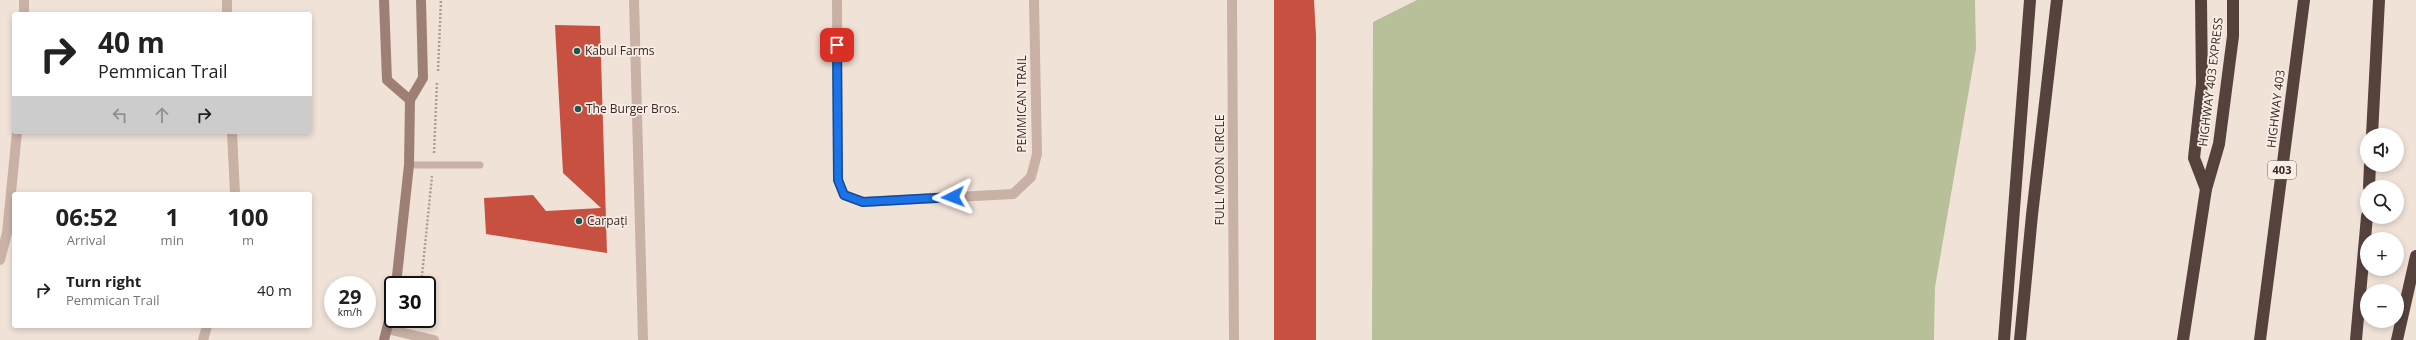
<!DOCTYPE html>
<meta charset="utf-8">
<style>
:root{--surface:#fff;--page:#f6f6f6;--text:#222;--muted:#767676}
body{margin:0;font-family:"Open Sans",sans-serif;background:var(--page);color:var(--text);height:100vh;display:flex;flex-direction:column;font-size:15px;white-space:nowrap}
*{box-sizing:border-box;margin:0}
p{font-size:13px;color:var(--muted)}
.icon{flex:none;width:22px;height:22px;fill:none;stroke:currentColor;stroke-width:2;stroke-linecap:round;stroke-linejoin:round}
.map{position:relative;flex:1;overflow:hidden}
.sheet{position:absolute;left:12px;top:192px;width:300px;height:136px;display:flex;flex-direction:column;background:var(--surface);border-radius:4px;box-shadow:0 2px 6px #0003}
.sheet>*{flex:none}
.banner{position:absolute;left:12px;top:12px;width:300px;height:122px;border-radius:4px;box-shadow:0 2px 6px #0003;background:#fff;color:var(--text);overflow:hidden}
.fabs{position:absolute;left:2360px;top:128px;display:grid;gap:8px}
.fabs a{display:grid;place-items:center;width:44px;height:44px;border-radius:50%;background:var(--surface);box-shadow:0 2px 6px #0003;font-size:20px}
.speed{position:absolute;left:324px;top:276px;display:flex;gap:8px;font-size:20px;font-weight:700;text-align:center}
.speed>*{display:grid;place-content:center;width:52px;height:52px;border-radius:50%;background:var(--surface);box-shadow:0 2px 6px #0003;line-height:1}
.speed small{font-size:10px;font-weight:400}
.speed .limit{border:2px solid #111;border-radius:6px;background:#fff;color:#111}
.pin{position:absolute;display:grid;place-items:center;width:34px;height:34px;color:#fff;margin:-17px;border-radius:8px;box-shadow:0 2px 6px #0006}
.me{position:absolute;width:44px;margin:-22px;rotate:267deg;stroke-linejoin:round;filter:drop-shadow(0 0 3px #0008)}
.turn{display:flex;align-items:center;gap:14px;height:84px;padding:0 20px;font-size:18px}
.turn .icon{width:52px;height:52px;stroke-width:2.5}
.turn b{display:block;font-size:28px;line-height:34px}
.lanes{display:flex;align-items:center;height:38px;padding:0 20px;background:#0003;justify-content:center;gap:20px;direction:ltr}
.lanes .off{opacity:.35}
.eta{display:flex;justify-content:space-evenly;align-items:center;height:68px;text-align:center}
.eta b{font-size:24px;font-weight:700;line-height:28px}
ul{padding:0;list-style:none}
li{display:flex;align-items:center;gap:12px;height:60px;padding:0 20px}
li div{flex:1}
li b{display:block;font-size:15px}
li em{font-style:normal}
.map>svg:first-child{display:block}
.green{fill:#b8c099}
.building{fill:#c75041}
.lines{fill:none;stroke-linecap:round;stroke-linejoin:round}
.path{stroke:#b59a8f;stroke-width:2.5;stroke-dasharray:2 2;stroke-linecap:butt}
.lane{stroke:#c9b1a5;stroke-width:7}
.street{stroke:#c9b1a5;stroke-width:10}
.secondary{stroke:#9d7f76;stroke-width:10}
.highway{stroke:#56423d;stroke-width:12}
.route-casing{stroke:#114b97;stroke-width:10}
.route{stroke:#1a73e8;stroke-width:7}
.poi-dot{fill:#1c5652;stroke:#f9ede5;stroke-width:1.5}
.labels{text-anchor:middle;stroke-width:3.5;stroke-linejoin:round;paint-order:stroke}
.shield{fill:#f9ede5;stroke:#70645f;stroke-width:1}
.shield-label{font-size:11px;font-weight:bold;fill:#352926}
.poi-label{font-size:12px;fill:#352926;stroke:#f9ede5;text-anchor:start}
.street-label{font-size:12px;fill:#352926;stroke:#f9ede5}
</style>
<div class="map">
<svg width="2416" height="340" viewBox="0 0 2416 340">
<rect width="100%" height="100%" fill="#f1e2d8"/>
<!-- green -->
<path class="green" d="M1417,0H1975L1976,49L1935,287L1934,340H1372L1373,22Z"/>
<!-- building -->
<g class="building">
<path d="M1274,0H1314L1316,36V340H1274Z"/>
<path d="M555,25L600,26L607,253L486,234L484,198L533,195L546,211L601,208L563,173Z"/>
</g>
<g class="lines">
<!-- path -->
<g class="path">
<path d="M438,71L441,0"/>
<path d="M434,153L437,82"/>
<path d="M421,285L432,176"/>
</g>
<!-- lane -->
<path class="lane" d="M409,165H480"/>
<!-- street -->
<g class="street">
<path d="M24,0V14"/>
<path d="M227,0V14"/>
<path d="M634,0L643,340"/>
<path d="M837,0L838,180L844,195L863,202L1013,194L1031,177L1037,154L1034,0"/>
<path d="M1232,0L1234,340"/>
<path d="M232,132L235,194"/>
<path d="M0,260L7,233L17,132"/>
<path d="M387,329L434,340"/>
<path d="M203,340L207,326"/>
</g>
<!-- secondary -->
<g class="secondary">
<path d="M384,0L387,80L410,100"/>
<path d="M396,285L409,165L410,100L423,78L421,0"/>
<path d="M384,340L393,305"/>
</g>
<!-- highway -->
<g class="highway">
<path d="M2201,0L2202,84L2194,158L2206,189"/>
<path d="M2372,135L2379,0"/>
<path d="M2369,187L2370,165"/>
<path d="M2004,340L2030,0"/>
<path d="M2020,340L2032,215L2057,0"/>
<path d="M2183,340L2206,189L2219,144L2233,36V0"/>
<path d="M2260,340L2304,0"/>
<path d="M2356,340L2367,216"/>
<path d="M2397,340L2416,256"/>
</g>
</g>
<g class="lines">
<defs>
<path id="route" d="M837,45L838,180L844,195L863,202L953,197"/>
</defs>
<!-- route casing -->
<use href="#route" class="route-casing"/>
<!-- route -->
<use href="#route" class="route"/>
</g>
<!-- markers -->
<g class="poi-dot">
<circle cx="577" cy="51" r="4"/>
<circle cx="578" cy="109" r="4"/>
<circle cx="579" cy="221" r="4"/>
</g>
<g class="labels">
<!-- shield labels -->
<rect class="shield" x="2268" y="161" width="28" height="18" rx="3"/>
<g class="shield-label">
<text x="2282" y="174">403</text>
</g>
<!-- poi labels -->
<g class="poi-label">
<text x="585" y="55">Kabul Farms</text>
<text x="586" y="113">The Burger Bros.</text>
<text x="587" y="225">Carpați</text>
</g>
<!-- street labels -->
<g class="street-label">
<text transform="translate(2211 82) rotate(-83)" y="4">HIGHWAY 403 EXPRESS</text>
<text transform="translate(1022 104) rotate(-90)" y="4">PEMMICAN TRAIL</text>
<text transform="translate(2276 109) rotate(-83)" y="4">HIGHWAY 403</text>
<text transform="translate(1220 170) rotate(-90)" y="4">FULL MOON CIRCLE</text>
</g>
</g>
</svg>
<div class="fabs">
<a><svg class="icon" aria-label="sound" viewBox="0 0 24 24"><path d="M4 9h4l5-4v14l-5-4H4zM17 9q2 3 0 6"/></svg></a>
<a><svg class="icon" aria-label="search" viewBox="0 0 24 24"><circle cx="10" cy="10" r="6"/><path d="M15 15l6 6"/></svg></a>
<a>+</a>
<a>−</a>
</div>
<div class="speed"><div>29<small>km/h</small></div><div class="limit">30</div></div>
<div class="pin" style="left:837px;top:45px;background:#d93025"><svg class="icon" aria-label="arrive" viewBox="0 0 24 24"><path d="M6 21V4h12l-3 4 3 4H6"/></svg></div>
<svg class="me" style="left:953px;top:197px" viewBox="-20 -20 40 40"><path d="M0-17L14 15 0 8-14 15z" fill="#1a73e8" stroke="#fff" stroke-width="4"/></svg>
<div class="banner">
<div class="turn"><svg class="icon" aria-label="right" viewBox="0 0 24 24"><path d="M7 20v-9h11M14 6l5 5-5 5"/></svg><div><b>40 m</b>Pemmican Trail</div></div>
<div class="lanes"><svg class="icon off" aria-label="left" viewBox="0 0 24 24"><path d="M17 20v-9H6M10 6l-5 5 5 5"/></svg><svg class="icon off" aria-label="ahead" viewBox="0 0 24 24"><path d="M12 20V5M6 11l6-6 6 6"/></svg><svg class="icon" aria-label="right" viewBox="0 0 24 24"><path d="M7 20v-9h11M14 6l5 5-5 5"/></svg></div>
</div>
<section class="sheet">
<div class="eta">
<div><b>06:52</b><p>Arrival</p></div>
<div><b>1</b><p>min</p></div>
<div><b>100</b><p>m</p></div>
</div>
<ul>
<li><svg class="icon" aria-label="right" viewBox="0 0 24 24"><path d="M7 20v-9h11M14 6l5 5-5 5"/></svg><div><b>Turn right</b><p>Pemmican Trail</p></div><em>40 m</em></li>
</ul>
</section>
</div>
